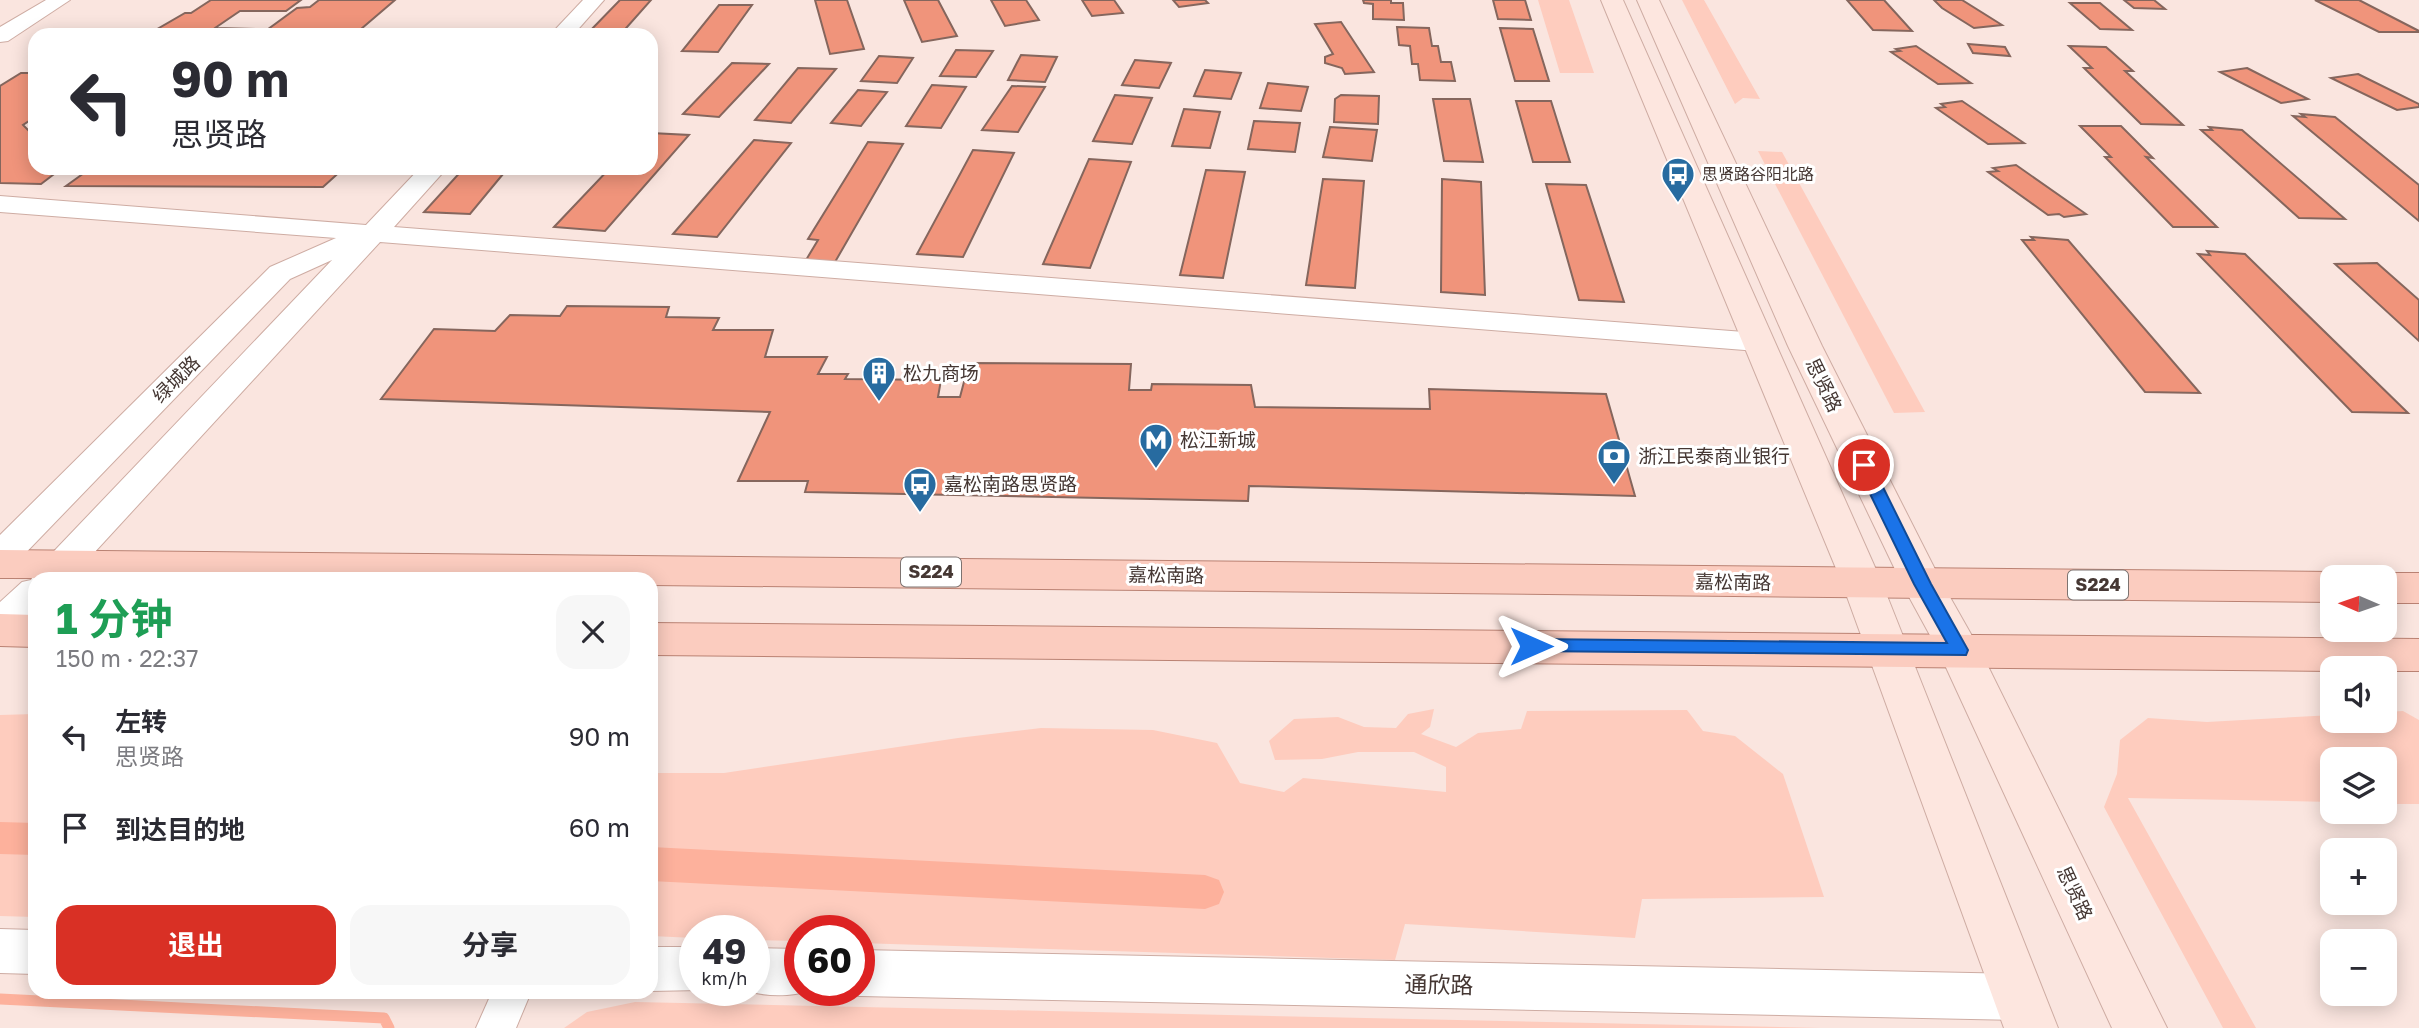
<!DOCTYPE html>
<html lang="zh">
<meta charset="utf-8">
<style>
:root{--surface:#fff;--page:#f7f7f7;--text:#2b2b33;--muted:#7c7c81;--accent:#d93025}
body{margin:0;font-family:"Golos Text","Noto Sans SC",sans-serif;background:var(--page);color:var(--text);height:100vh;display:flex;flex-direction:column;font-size:26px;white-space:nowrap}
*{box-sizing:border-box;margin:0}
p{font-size:23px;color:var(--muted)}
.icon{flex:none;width:38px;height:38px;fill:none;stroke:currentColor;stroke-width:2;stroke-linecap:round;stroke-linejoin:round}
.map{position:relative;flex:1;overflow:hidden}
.drawer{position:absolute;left:28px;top:572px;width:630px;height:427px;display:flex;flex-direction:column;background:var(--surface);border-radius:21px;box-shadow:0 4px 18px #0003}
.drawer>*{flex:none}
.guide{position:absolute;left:28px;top:28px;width:630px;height:147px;border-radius:21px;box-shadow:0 4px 18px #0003;background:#fff;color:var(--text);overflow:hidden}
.needle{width:46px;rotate:272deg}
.buttons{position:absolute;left:2320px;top:565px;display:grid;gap:14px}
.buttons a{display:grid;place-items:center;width:77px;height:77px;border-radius:14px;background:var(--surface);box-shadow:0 4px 18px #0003;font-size:35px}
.speed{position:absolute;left:679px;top:915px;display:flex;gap:14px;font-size:35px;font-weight:700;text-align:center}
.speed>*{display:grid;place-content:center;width:91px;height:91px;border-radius:50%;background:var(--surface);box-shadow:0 4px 18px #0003;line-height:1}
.speed small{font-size:18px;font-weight:400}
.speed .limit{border:10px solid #d22;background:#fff;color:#111}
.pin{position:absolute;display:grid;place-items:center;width:60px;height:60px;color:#fff;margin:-30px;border:4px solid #fff;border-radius:50%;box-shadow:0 2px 7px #0007}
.me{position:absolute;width:77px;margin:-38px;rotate:90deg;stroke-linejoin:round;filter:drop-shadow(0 0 5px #0008)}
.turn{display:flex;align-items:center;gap:24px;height:147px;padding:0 28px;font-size:32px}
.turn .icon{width:91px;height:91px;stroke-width:2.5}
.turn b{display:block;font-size:49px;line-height:60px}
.round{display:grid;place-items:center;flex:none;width:74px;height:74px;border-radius:21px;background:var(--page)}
.summary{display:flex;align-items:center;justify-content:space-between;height:119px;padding:0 28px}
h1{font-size:42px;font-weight:700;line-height:52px;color:#1e9e55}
.button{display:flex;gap:14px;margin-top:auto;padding:14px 28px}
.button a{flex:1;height:80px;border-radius:21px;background:var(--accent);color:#fff;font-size:28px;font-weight:700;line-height:80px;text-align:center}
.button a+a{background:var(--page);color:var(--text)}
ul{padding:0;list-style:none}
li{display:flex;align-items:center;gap:21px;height:91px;padding:0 28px}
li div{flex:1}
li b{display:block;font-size:26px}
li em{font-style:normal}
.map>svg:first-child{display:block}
.green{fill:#feccbe}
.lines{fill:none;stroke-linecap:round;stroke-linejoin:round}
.stream{stroke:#fdb19c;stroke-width:11}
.canal{fill:#fdb19c;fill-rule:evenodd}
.building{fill:#f0947b;stroke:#85665d;stroke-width:2}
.minor-casing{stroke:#ceaca3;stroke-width:2}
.tertiary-casing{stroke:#ceaca3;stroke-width:2}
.secondary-casing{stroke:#ceaca3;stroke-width:2}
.primary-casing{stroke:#ba8273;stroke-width:2}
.minor{fill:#fff;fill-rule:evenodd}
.tertiary{fill:#fff;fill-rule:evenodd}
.secondary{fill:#fde6df;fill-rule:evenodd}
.primary{fill:#fbccbf;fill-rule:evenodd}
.route{fill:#1a73e8;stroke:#114b97;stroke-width:2}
.labels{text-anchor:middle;stroke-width:6;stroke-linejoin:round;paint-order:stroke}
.far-poi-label{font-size:16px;fill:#453733;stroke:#fff;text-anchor:start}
.shield{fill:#fff;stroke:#7d7370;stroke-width:2}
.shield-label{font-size:18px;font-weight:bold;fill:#453733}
.poi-label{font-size:19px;fill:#453733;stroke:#fff;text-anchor:start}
.street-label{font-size:19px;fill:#453733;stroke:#fff}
.near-street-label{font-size:23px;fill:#453733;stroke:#fff}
</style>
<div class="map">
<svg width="2419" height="1028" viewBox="0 0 2419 1028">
<rect width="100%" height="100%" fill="#fae5df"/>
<!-- green -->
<g class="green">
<path d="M1538,0H1569L1594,73H1560Z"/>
<path d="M1682,0H1704L1760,99L1743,98L1735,104Z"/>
<path d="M1758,151L1782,152L1925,412L1894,413Z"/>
<path d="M1434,709L1430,727L1421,734L1456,747L1478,733L1521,729L1527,711L1687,710L1703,731L1735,736L1783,774L1824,897L1642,899L1635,938L1405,924L1395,960L859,943V931H800V941L754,940V931H695V938L651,936V773H724L958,738L1041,728L1153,730L1217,743L1240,783L1284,792L1303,778L1446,792V767L1414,752H1358L1322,759L1275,760L1269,741L1294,719L1338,717L1364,727L1396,728L1408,714Z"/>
<path d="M2403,711L2419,720V804H2385V760H2333V802L2128,798L2256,1028H2223L2104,807L2117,774L2120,740L2148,718L2207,722L2333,715V721H2385V712Z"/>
<path d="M35,714V917L0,916V715Z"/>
<path d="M635,1002L1821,1028H564L587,1012Z"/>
</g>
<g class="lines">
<!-- stream -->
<path class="stream" d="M0,999L384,1018L389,1028"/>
<!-- canal -->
<g class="canal">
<path d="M0,822L35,823V855L0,854Z"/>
<path d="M651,847L1205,875L1219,880L1224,892L1219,904L1205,909L651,881Z"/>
</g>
</g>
<!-- building -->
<g class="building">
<path d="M211,0H301L286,11H240L215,28L259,29L251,35H147L185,13H191Z"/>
<path d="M319,0H395L354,35H260L297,8L310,7Z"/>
<path d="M620,0H651L620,35H586Z"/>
<path d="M815,0H847L864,49L830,54Z"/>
<path d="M904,0H938L957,36L922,42Z"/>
<path d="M991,0H1026L1039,20L1005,26Z"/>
<path d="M1082,0H1114L1123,13L1092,16Z"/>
<path d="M1173,0H1205L1208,3L1179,7Z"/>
<path d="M1363,0H1391V3H1403L1404,20L1373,19V4L1364,3Z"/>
<path d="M1493,0H1525L1531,20L1498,19Z"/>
<path d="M1847,0H1884L1912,31L1873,30Z"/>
<path d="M1934,0H1962L2002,25L1974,28L1942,8Z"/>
<path d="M2124,0H2154L2165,9L2134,8Z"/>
<path d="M2359,0L2419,31V32H2379L2315,0Z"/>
<path d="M2070,3H2100L2132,30L2100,29Z"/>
<path d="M719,5H752L718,52L682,51Z"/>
<path d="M1341,22L1374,72L1345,74L1342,68L1325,63V57L1333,54L1315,24Z"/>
<path d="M1397,27L1429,28L1432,46H1438L1441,62H1451L1455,81L1420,80L1418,64H1412L1410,46L1399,45Z"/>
<path d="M1500,28L1533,29L1549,81H1515Z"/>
<path d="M1968,44L2005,47L2010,56L1973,53Z"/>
<path d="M1916,46L1971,83L1938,84L1891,52L1900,51L1896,49Z"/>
<path d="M2069,46L2106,47L2133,71H2125L2183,125L2141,124L2084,68H2092Z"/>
<path d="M956,50L993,51L976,77L940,76Z"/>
<path d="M1021,55L1057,57L1045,82L1008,80Z"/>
<path d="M879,56L913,58L897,83L861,81Z"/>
<path d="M1135,60L1171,63L1159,88L1122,85Z"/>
<path d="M732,63L769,64L719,117L683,114Z"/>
<path d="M798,68L836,69L791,123L755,120Z"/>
<path d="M2247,68L2308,99L2281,103L2220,72Z"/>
<path d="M1205,70L1241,73L1231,99L1194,96Z"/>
<path d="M21,73H35V117L23,125L35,137V168H62L41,184L0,183V86Z"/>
<path d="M2358,74L2419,104V107L2397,110L2331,78Z"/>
<path d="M1268,83L1308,87L1301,111L1260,108Z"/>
<path d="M932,85L966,87L941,128L906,126Z"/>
<path d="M1012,86L1045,87L1018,132L982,130Z"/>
<path d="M858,90L887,92L861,126L831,123Z"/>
<path d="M1115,95L1152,98L1132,144L1093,141Z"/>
<path d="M1341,95L1379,96L1378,124L1334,122L1335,99Z"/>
<path d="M1433,99H1470L1483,162L1444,161Z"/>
<path d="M1516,101H1551L1570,162H1533Z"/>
<path d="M1962,101L2024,143L1988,144L1936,108L1945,107L1941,104Z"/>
<path d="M1184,109L1220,112L1210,148L1172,146Z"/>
<path d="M2301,114L2335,117L2419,185V221L2293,116L2305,117Z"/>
<path d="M1254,121L1300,123L1295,152L1248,149Z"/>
<path d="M2080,126H2121L2153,158L2146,157L2217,227H2173L2105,157H2111Z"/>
<path d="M1330,127L1377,130L1372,161L1323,157Z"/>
<path d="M2209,127L2242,130L2345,219L2299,218L2201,130H2212Z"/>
<path d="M651,133L689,135L605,231L554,227L610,168H651Z"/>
<path d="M754,140L791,143L717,237L673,234Z"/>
<path d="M868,142L903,144L835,262L806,260L818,240L808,239Z"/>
<path d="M973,150L1014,153L963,257L917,254Z"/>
<path d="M1089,159L1131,162L1090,268L1043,264Z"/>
<path d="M2016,165L2086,214L2064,217L2059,214L2048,215L1988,172L1998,171L1993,168Z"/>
<path d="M91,168H344L323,187L66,186Z"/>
<path d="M464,168H508L470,214L424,212Z"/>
<path d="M1206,170L1245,172L1223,278L1180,275Z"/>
<path d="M1323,179L1364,181L1355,288L1306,285Z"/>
<path d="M1442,179L1481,182L1485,295L1441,292Z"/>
<path d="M1546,184L1586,185L1624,302L1579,300Z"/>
<path d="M2031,237L2068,240L2200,393L2145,392L2022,240H2034Z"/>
<path d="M2207,251L2245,254L2408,413L2352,412L2198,254L2210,255Z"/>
<path d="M2377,263L2419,300V341L2335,264Z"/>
<path d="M567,306L669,307L666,317L719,318L713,330H773L765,357H827L818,374H848L845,379L941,380L938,397H960L969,363L1131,364L1129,390H1151L1152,384L1251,385L1255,407L1430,409L1429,389L1606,394L1635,496L1249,486L1248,501L805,492L808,481H738L770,412L381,399L434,329L495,331L510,315L560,316Z"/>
</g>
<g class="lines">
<defs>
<path id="minor" d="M492,992H531L516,1028H476Z"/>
<g id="tertiary">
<path d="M46,0H70L8,41L0,42V27Z"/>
<path d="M583,0H604L573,35H550Z"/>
<path d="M420,168H447L394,227L1757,333L1768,336L1772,342L1768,348L1757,351L380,242L70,579H35V614L13,634L0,638V602L22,582L31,580L36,570L332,260L290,279L13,566L0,570V535L270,267L336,238L0,212V196L366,225Z"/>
<path d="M0,929L35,930V974L0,973Z"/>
<path d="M651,947H695V990H700L651,991Z"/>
<path d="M754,948L800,949V990H810C793,997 764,997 746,990H754Z"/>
<path d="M859,950L2019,974L2036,981L2043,997L2036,1013L2019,1020L859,996L846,990H859Z"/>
</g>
<g id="secondary">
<path d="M1601,0H1623L1882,583L2058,1028H2004L1842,583Z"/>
<path d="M1637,0H1659L1822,346L1942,583L1980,650L2167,1028H2112L1938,650L1902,584L1788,346Z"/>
</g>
<g id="primary">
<path d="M0,550L2333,572L2348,578H2333V602L651,585V579L0,578Z"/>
<path d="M2385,573H2419V603H2385V578H2371Z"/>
<path d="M0,614L35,615V647L0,646Z"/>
<path d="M651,623L2419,639V671H2385V668L2333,671L651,655Z"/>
</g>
</defs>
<!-- minor casing -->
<use href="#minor" class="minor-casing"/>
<!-- tertiary casing -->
<use href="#tertiary" class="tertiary-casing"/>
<!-- secondary casing -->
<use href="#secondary" class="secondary-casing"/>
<!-- primary casing -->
<use href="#primary" class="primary-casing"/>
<!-- minor -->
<use href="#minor" class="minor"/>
<!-- tertiary -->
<use href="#tertiary" class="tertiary"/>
<!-- secondary -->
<use href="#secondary" class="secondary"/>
<!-- primary -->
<use href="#primary" class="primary"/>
</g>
<!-- route -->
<path class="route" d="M1864,460L1872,465L1931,584L1968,650L1966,655L1524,651L1522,646L1524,641L1531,639L1947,643L1914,584L1856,465Z"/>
<!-- icons -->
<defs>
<symbol id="bus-pin" viewBox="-11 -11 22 30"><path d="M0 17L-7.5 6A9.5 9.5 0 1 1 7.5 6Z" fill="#276ba0" stroke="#fff"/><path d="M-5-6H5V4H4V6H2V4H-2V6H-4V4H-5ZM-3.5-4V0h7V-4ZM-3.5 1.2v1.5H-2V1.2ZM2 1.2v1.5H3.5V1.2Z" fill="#fff"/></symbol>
<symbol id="building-pin" viewBox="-11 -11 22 30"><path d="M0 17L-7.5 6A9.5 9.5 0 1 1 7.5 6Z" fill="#276ba0" stroke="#fff"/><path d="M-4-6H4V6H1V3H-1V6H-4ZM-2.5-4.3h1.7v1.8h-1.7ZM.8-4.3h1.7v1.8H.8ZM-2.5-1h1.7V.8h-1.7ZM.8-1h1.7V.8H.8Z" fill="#fff"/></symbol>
<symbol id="metro-pin" viewBox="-11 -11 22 30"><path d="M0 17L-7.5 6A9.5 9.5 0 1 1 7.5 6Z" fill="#276ba0" stroke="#fff"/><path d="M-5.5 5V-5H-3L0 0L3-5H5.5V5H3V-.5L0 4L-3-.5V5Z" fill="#fff"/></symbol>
<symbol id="bank-pin" viewBox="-11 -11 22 30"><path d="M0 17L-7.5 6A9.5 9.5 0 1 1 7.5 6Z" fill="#276ba0" stroke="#fff"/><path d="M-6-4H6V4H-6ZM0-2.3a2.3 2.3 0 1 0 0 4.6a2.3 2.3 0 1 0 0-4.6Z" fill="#fff"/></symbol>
</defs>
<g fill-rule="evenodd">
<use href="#bus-pin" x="1659" y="155" width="38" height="52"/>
<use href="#building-pin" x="860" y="354" width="38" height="52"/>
<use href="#metro-pin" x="1137" y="421" width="38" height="52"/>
<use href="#bank-pin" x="1595" y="437" width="38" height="52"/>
<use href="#bus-pin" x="901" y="465" width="38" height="52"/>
</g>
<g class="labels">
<!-- far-poi labels -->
<g class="far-poi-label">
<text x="1702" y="180">思贤路谷阳北路</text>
</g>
<!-- shield labels -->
<g class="shield">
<rect x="901" y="557.5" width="60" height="29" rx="5"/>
<rect x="2068" y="570.5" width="60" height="29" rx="5"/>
</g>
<g class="shield-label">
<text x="931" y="578">S224</text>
<text x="2098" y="591">S224</text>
</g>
<!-- poi labels -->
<g class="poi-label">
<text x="903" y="380">松九商场</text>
<text x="1180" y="447">松江新城</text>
<text x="1638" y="463">浙江民泰商业银行</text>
<text x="944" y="491">嘉松南路思贤路</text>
</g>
<!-- street labels -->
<g class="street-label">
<text transform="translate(176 379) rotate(-45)" y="7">绿城路</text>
<text transform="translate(1824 385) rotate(64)" y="7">思贤路</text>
<text transform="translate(1166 575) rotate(1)" y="7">嘉松南路</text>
<text transform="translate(1733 582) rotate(1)" y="7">嘉松南路</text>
<text transform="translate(2075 893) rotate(65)" y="7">思贤路</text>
</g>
<!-- near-street labels -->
<g class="near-street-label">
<text transform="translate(1439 985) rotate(1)" y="8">通欣路</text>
</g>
</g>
</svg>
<div class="buttons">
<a><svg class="needle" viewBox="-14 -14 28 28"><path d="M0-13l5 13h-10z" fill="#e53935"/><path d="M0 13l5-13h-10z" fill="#7c7c81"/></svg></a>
<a><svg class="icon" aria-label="sound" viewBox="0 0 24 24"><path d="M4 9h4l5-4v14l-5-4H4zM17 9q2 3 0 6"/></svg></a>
<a><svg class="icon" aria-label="layers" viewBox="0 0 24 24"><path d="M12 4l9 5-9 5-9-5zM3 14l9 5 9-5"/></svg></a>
<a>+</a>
<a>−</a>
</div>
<div class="speed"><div>49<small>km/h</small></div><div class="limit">60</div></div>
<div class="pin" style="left:1864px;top:465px;background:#d93025"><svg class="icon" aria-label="arrive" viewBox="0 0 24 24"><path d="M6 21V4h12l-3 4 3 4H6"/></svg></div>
<svg class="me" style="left:1531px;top:646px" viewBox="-20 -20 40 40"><path d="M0-17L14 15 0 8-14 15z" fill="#1a73e8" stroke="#fff" stroke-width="4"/></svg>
<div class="guide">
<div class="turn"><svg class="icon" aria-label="left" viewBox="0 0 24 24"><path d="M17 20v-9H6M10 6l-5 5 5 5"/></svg><div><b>90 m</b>思贤路</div></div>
</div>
<section class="drawer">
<div class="summary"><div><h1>1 分钟</h1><p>150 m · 22:37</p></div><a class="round"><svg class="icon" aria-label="close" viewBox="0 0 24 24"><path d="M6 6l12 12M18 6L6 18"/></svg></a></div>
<ul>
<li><svg class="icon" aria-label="left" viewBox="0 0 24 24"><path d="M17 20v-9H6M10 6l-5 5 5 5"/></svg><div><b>左转</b><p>思贤路</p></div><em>90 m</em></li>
<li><svg class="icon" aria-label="arrive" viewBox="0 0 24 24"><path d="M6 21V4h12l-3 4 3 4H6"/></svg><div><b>到达目的地</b></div><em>60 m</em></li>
</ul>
<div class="button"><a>退出</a><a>分享</a></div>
</section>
</div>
